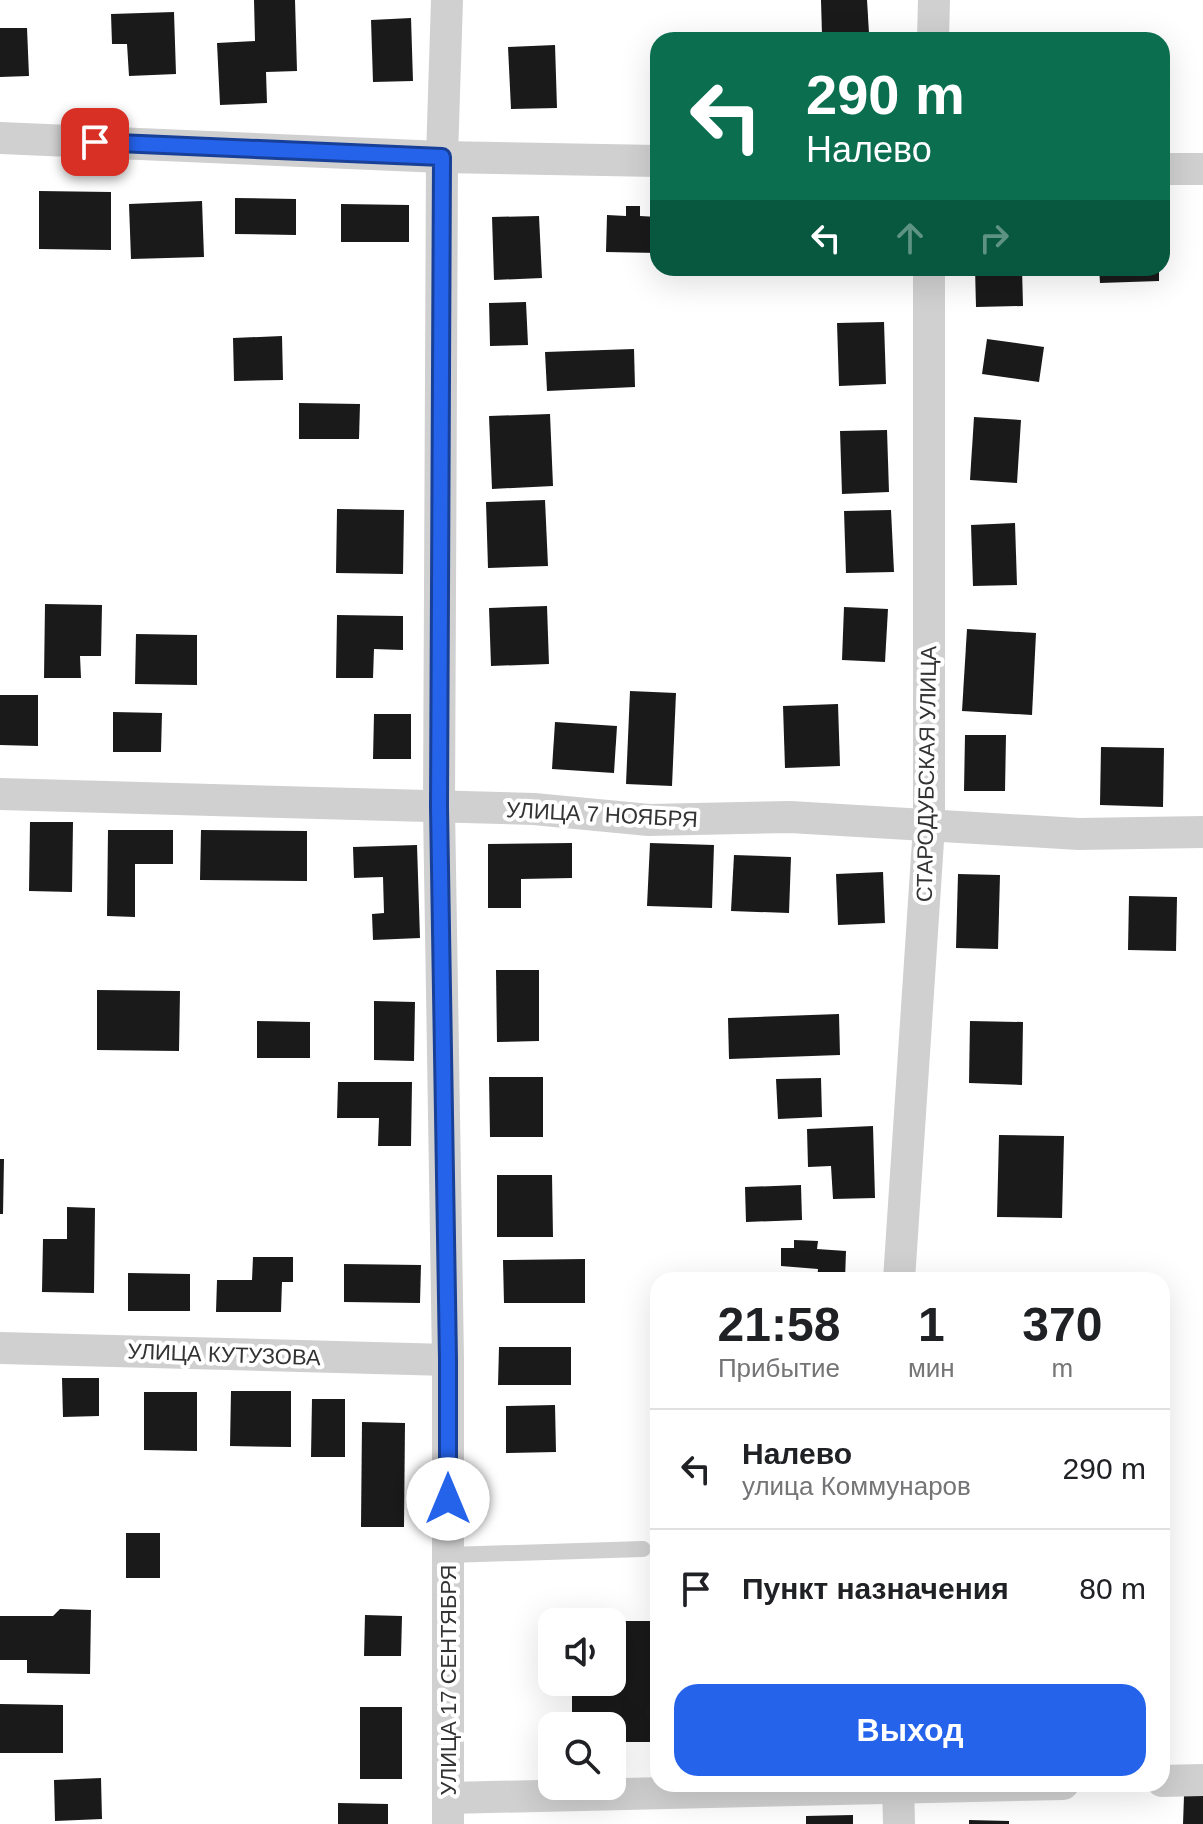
<!DOCTYPE html>
<html lang="ru">
<meta charset="utf-8">
<style>
:root{--surface:#fff;--page:#f6f6f6;--text:#202124;--muted:#757577;--line:#e0e0e0;--accent:#2563eb}
body{margin:0;font-family:Arial,sans-serif;background:var(--page);color:var(--text);height:100vh;display:flex;flex-direction:column;font-size:30px;white-space:nowrap}
*{box-sizing:border-box;margin:0}
p{font-size:26px;color:var(--muted)}
.icon{flex:none;width:44px;height:44px;fill:none;stroke:currentColor;stroke-width:2;stroke-linecap:round;stroke-linejoin:round}
.map{position:relative;flex:1;overflow:hidden}
.drawer{position:absolute;left:650px;top:1272px;width:520px;height:520px;display:flex;flex-direction:column;background:var(--surface);border-radius:24px;box-shadow:0 8px 32px #0002}
.drawer>*{flex:none}
.guide{position:absolute;left:650px;top:32px;width:520px;height:244px;border-radius:24px;box-shadow:0 8px 32px #0002;background:#0b6e4f;color:#fff;overflow:hidden}
.tools{position:absolute;left:538px;top:1608px;display:grid;gap:16px}
.tools a{display:grid;place-items:center;width:88px;height:88px;border-radius:16px;background:var(--surface);box-shadow:0 8px 32px #0002;font-size:40px}
.pin{position:absolute;display:grid;place-items:center;width:68px;height:68px;color:#fff;margin:-34px;border-radius:16px;box-shadow:0 4px 12px #0006}
.me{position:absolute;width:88px;margin:-44px;rotate:0deg;stroke-linejoin:round;filter:drop-shadow(0 0 6px #0008)}
.turn{display:flex;align-items:center;gap:28px;height:168px;padding:0 24px;font-size:36px}
.turn .icon{width:104px;height:104px;stroke-width:2.5}
.turn b{display:block;font-size:56px;line-height:68px}
.lanes{display:flex;align-items:center;height:76px;padding:0 24px;background:#0003;justify-content:center;gap:40px;direction:ltr}
.lanes .off{opacity:.35}
.eta{display:flex;justify-content:space-evenly;align-items:center;height:136px;text-align:center}
.eta b{font-size:48px;font-weight:700;line-height:56px}
.button{display:flex;gap:16px;margin-top:auto;padding:16px 24px}
.button a{flex:1;height:92px;border-radius:24px;background:var(--accent);color:#fff;font-size:32px;font-weight:700;line-height:92px;text-align:center}
ul{padding:0;list-style:none}
li{display:flex;align-items:center;gap:24px;height:120px;padding:0 24px;border-top:2px solid var(--line)}
li div{flex:1}
li b{display:block;font-size:30px}
li em{font-style:normal}
.map>svg:first-child{display:block}
.building{fill:#1a1a1a}
.lines{fill:none;stroke-linecap:round;stroke-linejoin:round}
.service{stroke:#d0d0d0;stroke-width:16}
.minor{stroke:#d0d0d0;stroke-width:32}
.route-casing{stroke:#184099;stroke-width:20}
.route{stroke:#2563eb;stroke-width:14}
.labels{text-anchor:middle;stroke-width:8;stroke-linejoin:round;paint-order:stroke}
.street-label{font-size:22px;fill:#333;stroke:#fff}
</style>
<div class="map">
<svg width="1203" height="1824" viewBox="0 0 1203 1824">
<rect width="100%" height="100%" fill="#fff"/>
<!-- building -->
<g class="building">
<path d="M254,0H295L297,71L266,72L267,103L220,105L217,43L255,41Z"/>
<path d="M821,0H867L869,33L822,35Z"/>
<path d="M174,12L176,74L129,76L127,44H112L111,14Z"/>
<path d="M411,18L413,81L373,82L371,20Z"/>
<path d="M0,28H27L29,76L0,77Z"/>
<path d="M555,45L557,108L511,109L508,47Z"/>
<path d="M39,191L111,192V250L39,249Z"/>
<path d="M235,198L296,199V235L235,234Z"/>
<path d="M202,201L204,257L131,259L129,204Z"/>
<path d="M341,204L409,205V242H341Z"/>
<path d="M626,206H640V216L658,217V253L606,252L607,215L626,216Z"/>
<path d="M539,216L542,278L494,280L492,217Z"/>
<path d="M975,268H1022L1023,306L976,307Z"/>
<path d="M1099,268H1159V281L1100,283Z"/>
<path d="M526,302L528,345L490,346L489,303Z"/>
<path d="M884,322L886,384L839,386L837,323Z"/>
<path d="M282,336L283,380L234,381L233,338Z"/>
<path d="M987,339L1044,347L1039,382L982,374Z"/>
<path d="M634,349L635,387L547,391L545,352Z"/>
<path d="M299,403L360,404L359,439H299Z"/>
<path d="M550,414L553,486L492,489L489,416Z"/>
<path d="M974,417L1021,420L1017,483L970,480Z"/>
<path d="M887,430L889,492L842,494L840,431Z"/>
<path d="M545,500L548,566L488,568L486,502Z"/>
<path d="M337,509L404,510L403,574L336,573Z"/>
<path d="M891,510L894,572L846,573L844,511Z"/>
<path d="M1015,523L1017,585L973,586L971,525Z"/>
<path d="M45,604L102,605L101,656H80L81,678H44Z"/>
<path d="M547,606L549,664L491,666L489,608Z"/>
<path d="M844,607L888,609L885,662L842,660Z"/>
<path d="M337,615L403,616V650L374,649L373,678H336Z"/>
<path d="M967,629L1036,633L1032,715L962,711Z"/>
<path d="M136,634L197,635V685L135,684Z"/>
<path d="M630,691L676,693L672,786L626,784Z"/>
<path d="M0,695H38V746L0,745Z"/>
<path d="M838,704L840,766L785,768L783,706Z"/>
<path d="M113,712L162,713L161,752H113Z"/>
<path d="M374,714H411V759H373Z"/>
<path d="M555,722L617,726L614,773L552,769Z"/>
<path d="M965,735H1006L1005,791H964Z"/>
<path d="M1101,747L1164,748L1163,807L1100,805Z"/>
<path d="M30,822H73L72,892L29,891Z"/>
<path d="M108,830H173V864H135V917L107,916Z"/>
<path d="M201,830L307,831V881L200,880Z"/>
<path d="M572,843V878L521,879V908H488V844Z"/>
<path d="M650,843L714,845L712,908L647,906Z"/>
<path d="M417,845L420,938L373,940L372,914L384,913L383,877L354,878L353,847Z"/>
<path d="M734,855L791,857L789,913L731,911Z"/>
<path d="M883,872L885,923L838,925L836,874Z"/>
<path d="M958,874L1000,875L998,949L956,948Z"/>
<path d="M1129,896L1177,897L1176,951L1128,950Z"/>
<path d="M496,970H539V1041L497,1042Z"/>
<path d="M97,990L180,991L179,1051L97,1050Z"/>
<path d="M374,1001L415,1002L414,1061L374,1060Z"/>
<path d="M839,1014L840,1055L729,1059L728,1018Z"/>
<path d="M257,1021L310,1022V1058H257Z"/>
<path d="M970,1021L1023,1022L1022,1085L969,1083Z"/>
<path d="M489,1077H543V1137H490Z"/>
<path d="M821,1078L822,1117L778,1119L776,1079Z"/>
<path d="M338,1082H412L411,1146H378L379,1118H337Z"/>
<path d="M873,1126L875,1198L833,1199L831,1166L808,1167L807,1129Z"/>
<path d="M999,1135L1064,1136L1062,1218L997,1217Z"/>
<path d="M0,1159H4L3,1214H0Z"/>
<path d="M497,1175H552L553,1237H497Z"/>
<path d="M801,1185L802,1220L746,1222L745,1187Z"/>
<path d="M67,1207L95,1208L94,1293L42,1292L43,1239H67Z"/>
<path d="M794,1240L818,1241L817,1249L846,1251L845,1280H817L818,1269L781,1266V1248H794Z"/>
<path d="M253,1257H293V1282H282L281,1312H216L217,1280H252Z"/>
<path d="M585,1259V1303H504L503,1260Z"/>
<path d="M344,1264L421,1265L420,1303L344,1302Z"/>
<path d="M128,1273L190,1274V1311H128Z"/>
<path d="M499,1347H571V1385H498Z"/>
<path d="M62,1378H99V1416L63,1417Z"/>
<path d="M231,1391H291V1447L230,1446Z"/>
<path d="M144,1392H197V1451L144,1450Z"/>
<path d="M312,1399H345V1457H311Z"/>
<path d="M555,1405L556,1452L506,1453V1406Z"/>
<path d="M362,1422L405,1423L404,1527H361Z"/>
<rect x="126" y="1533" width="34" height="45"/>
<path d="M60,1609L91,1610L90,1674L27,1673V1660H0V1616H53Z"/>
<path d="M365,1615L402,1616L401,1656H364Z"/>
<path d="M612,1621H656L657,1742H612V1726H572V1682H612Z"/>
<path d="M0,1704L63,1705V1753H0Z"/>
<rect x="360" y="1707" width="42" height="72"/>
<path d="M101,1778L102,1819L55,1821L54,1780Z"/>
<path d="M1184,1796H1203V1824H1183Z"/>
<path d="M338,1803L388,1804V1824H338Z"/>
<path d="M853,1815V1824H806V1816Z"/>
<path d="M969,1820L1009,1821V1824H969Z"/>
</g>
<g class="lines">
<!-- service -->
<path class="service" d="M448,1555L643,1549"/>
<!-- minor -->
<g class="minor">
<path d="M447,0L442,157L439,807L448,1360V1824"/>
<path d="M933,40L934,0"/>
<path d="M0,138L442,157L658,161"/>
<path d="M1162,169H1203"/>
<path d="M0,794L534,809L649,820L790,817L1079,834L1203,832"/>
<path d="M899,1280L929,826V268"/>
<path d="M0,1348L448,1360"/>
<path d="M1162,1781L1203,1780"/>
<path d="M898,1784L899,1824"/>
<path d="M448,1798L1063,1784"/>
</g>
</g>
<g class="lines">
<defs>
<path id="route" d="M95,142L442,157L439,807L448,1360V1499"/>
</defs>
<!-- route casing -->
<use href="#route" class="route-casing"/>
<!-- route -->
<use href="#route" class="route"/>
</g>
<g class="labels">
<!-- street labels -->
<g class="street-label">
<text transform="translate(926 774) rotate(-89)" y="8">СТАРОДУБСКАЯ УЛИЦА</text>
<text transform="translate(602 814) rotate(3)" y="8">УЛИЦА 7 НОЯБРЯ</text>
<text transform="translate(224 1354) rotate(2)" y="8">УЛИЦА КУТУЗОВА</text>
<text transform="translate(448 1680) rotate(-90)" y="8">УЛИЦА 17 СЕНТЯБРЯ</text>
</g>
</g>
</svg>
<div class="tools">
<a><svg class="icon" aria-label="sound" viewBox="0 0 24 24"><path d="M4 9h4l5-4v14l-5-4H4zM17 9q2 3 0 6"/></svg></a>
<a><svg class="icon" aria-label="search" viewBox="0 0 24 24"><circle cx="10" cy="10" r="6"/><path d="M15 15l6 6"/></svg></a>
</div>
<div class="pin" style="left:95px;top:142px;background:#d93025"><svg class="icon" aria-label="arrive" viewBox="0 0 24 24"><path d="M6 21V4h12l-3 4 3 4H6"/></svg></div>
<svg class="me" style="left:448px;top:1499px" viewBox="-20 -20 40 40"><circle r="19" fill="#fff"/><path d="M0-13L10 11 0 6-10 11z" fill="#2563eb"/></svg>
<div class="guide">
<div class="turn"><svg class="icon" aria-label="left" viewBox="0 0 24 24"><path d="M17 20v-9H6M10 6l-5 5 5 5"/></svg><div><b>290 m</b>Налево</div></div>
<div class="lanes"><svg class="icon" aria-label="left" viewBox="0 0 24 24"><path d="M17 20v-9H6M10 6l-5 5 5 5"/></svg><svg class="icon off" aria-label="ahead" viewBox="0 0 24 24"><path d="M12 20V5M6 11l6-6 6 6"/></svg><svg class="icon off" aria-label="right" viewBox="0 0 24 24"><path d="M7 20v-9h11M14 6l5 5-5 5"/></svg></div>
</div>
<section class="drawer">
<div class="eta">
<div><b>21:58</b><p>Прибытие</p></div>
<div><b>1</b><p>мин</p></div>
<div><b>370</b><p>m</p></div>
</div>
<ul>
<li><svg class="icon" aria-label="left" viewBox="0 0 24 24"><path d="M17 20v-9H6M10 6l-5 5 5 5"/></svg><div><b>Налево</b><p>улица Коммунаров</p></div><em>290 m</em></li>
<li><svg class="icon" aria-label="arrive" viewBox="0 0 24 24"><path d="M6 21V4h12l-3 4 3 4H6"/></svg><div><b>Пункт назначения</b></div><em>80 m</em></li>
</ul>
<div class="button"><a>Выход</a></div>
</section>
</div>
